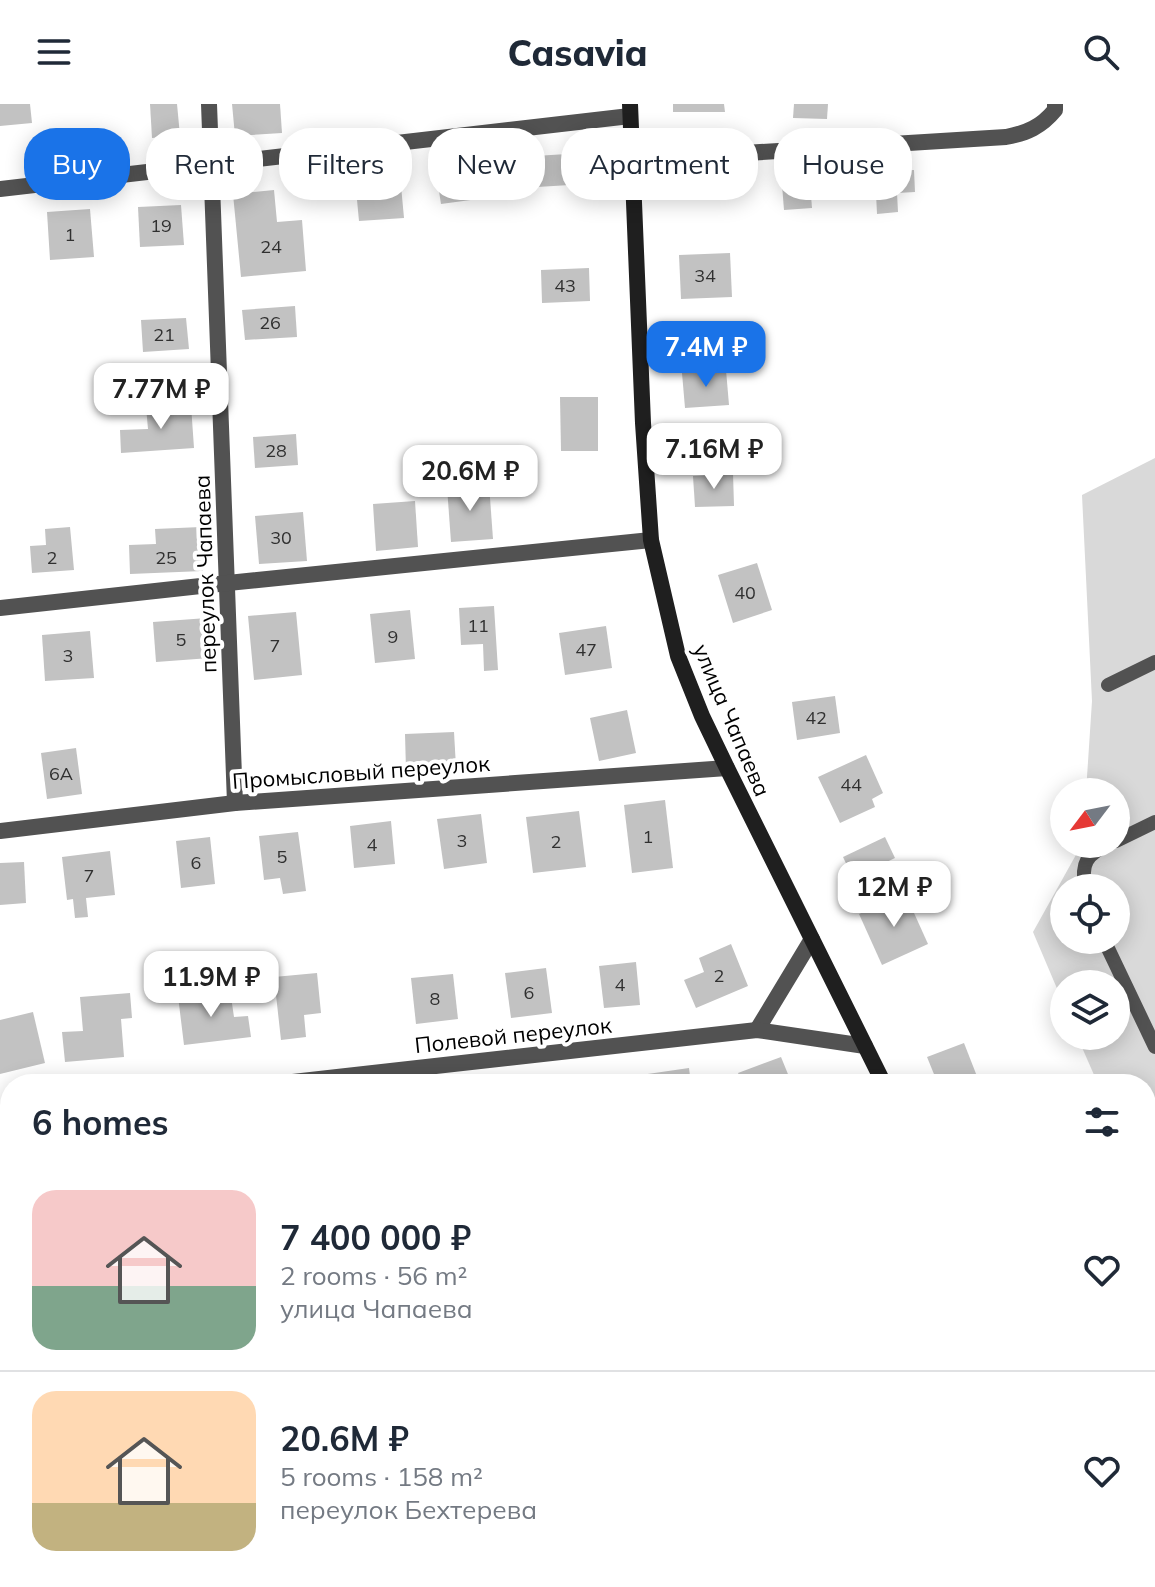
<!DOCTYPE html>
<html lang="en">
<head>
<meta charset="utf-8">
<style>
  body { margin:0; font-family:Mulish,sans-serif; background:#f6f6f7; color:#1f2937; height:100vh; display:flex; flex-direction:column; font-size:30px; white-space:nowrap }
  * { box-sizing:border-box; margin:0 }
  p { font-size:26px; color:#747a83 }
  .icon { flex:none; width:44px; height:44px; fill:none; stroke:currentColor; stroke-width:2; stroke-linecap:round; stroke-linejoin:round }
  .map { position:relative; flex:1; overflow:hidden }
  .drawer { position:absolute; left:0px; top:970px; width:1156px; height:514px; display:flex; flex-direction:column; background:#fff; border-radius:32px 32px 0 0; box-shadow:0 4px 20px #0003 }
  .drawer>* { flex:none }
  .hud { position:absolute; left:24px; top:24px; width:1108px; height:72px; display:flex; gap:16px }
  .needle { width:52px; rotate:238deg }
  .buttons { position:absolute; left:1050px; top:674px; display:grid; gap:16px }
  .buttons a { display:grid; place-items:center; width:80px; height:80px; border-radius:50%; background:#fff; box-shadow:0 4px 20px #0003; font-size:40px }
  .price { position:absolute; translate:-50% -68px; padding:0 18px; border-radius:16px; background:#fff; color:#222; font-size:26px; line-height:52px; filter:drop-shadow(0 2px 4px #0008) }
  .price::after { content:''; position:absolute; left:50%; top:48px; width:24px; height:18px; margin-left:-12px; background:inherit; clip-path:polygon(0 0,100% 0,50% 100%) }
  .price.current { background:#1a73e8; color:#fff }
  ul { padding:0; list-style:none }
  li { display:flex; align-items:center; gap:24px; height:200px; padding:0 32px }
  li+li { border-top:2px solid #e0e1e3 }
  li span { display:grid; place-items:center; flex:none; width:224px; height:160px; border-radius:24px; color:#555 }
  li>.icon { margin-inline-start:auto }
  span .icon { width:96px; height:96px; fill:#fffc; stroke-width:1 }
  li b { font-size:34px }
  h2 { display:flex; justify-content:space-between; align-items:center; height:96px; padding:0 32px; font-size:34px }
  .pill { padding:0 28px; border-radius:32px; background:#fff; box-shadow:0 4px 20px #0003; font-size:28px; line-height:72px }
  .pill.current { background:#1a73e8; color:#fff }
  header { display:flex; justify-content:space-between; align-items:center; height:104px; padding:0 32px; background:#fff; font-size:36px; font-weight:800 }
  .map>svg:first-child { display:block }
</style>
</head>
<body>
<header><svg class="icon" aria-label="menu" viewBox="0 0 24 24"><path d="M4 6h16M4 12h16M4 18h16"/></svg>Casavia<svg class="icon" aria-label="search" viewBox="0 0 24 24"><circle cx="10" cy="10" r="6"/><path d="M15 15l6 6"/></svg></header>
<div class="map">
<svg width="1155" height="1483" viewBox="0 0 1155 1483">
  <rect width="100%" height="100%" fill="#fff"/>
  <g fill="#d9d9d9" fill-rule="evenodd">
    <path d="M 1155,354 L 1155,1113 L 1146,1092 L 1146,980 L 1098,980 L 1077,932 L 1116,932 L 1116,880 L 1064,880 L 1064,901 L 1033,828 L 1082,740 L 1116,740 L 1116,688 L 1086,688 L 1092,597 L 1082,391 ZM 1064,784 L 1116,784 L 1116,836 L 1064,836 Z"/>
    <polygon points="200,1474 1068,1474 1073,1483 205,1483"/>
  </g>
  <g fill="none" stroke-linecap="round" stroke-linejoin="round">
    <g stroke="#a0a0a0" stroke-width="50">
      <polyline points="0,1325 10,1329"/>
      <polyline points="101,1474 104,1483"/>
    </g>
  </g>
  <g fill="#c2c2c2">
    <polygon points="0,0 30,0 32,19 0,22"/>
    <polygon points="150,0 177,0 180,32 152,34"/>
    <polygon points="232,0 280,0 282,29 235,32"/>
    <polygon points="673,0 724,0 725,8 673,8"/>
    <polygon points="794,0 828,0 827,15 793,14"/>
    <polygon points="583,49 586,80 537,83 535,52"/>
    <polygon points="472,56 478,95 441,100 435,62"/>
    <polygon points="809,66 812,104 784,106 781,68"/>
    <polygon points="914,66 915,88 897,89 898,108 877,110 875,68"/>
    <polygon points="400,71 404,114 359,117 355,75"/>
    <polygon points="274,86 277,118 302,116 306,167 241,173 233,90"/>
    <polygon points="181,101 184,141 140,143 138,103"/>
    <polygon points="90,105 94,153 50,156 47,108"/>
    <polygon points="730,149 732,193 681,195 679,151"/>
    <polygon points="589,164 590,197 542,199 541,166"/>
    <polygon points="295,202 297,233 245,236 242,206"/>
    <polygon points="186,214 189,245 143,248 141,216"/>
    <polygon points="726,266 729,301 685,304 682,269"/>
    <polygon points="560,293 598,293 598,347 561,347"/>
    <polygon points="191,301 194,344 121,349 120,326 148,325 146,303"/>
    <polygon points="296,330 298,361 255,364 253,333"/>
    <polygon points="733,370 734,402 695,403 693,372"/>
    <polygon points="489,380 493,435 451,438 447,383"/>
    <polygon points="415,397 418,443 376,447 373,400"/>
    <polygon points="303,408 307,457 259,460 255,412"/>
    <polygon points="70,423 74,466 32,469 30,442 46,441 45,425"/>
    <polygon points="201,423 203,467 130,470 129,441 156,440 155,425"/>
    <polygon points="757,459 772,506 733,519 718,471"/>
    <polygon points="494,502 498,566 484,567 483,540 461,541 459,504"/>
    <polygon points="410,506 415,555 375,559 370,510"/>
    <polygon points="296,508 302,571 254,576 248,512"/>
    <polygon points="207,514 210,554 156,558 153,518"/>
    <polygon points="606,522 612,564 565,571 559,529"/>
    <polygon points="90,527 94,574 45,577 42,531"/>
    <polygon points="835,592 840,629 797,636 792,598"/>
    <polygon points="627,606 636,649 599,657 590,614"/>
    <polygon points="454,628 456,663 406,666 405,630"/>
    <polygon points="76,644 82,690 47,695 41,649"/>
    <polygon points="866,651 883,689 872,695 875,703 840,719 818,673"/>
    <polygon points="665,696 673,764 632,769 624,701"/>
    <polygon points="579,707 586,763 533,769 526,713"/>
    <polygon points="481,710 487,759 444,765 437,715"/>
    <polygon points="391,717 395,760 354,764 350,722"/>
    <polygon points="298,728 306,787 283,790 280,774 264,776 259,732"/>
    <polygon points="210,733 215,780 181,784 176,737"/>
    <polygon points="885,733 895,754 853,774 843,753"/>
    <polygon points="110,747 115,791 86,794 88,813 75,814 73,795 67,796 62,753"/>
    <polygon points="24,758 26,799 0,801 0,759"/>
    <polygon points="905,789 928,840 882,861 859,810"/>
    <polygon points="731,840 748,882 696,904 684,876 704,868 699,854"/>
    <polygon points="636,858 640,901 604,904 599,862"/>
    <polygon points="546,864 552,909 511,914 505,869"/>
    <polygon points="317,869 321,909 304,911 306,933 281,936 274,873"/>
    <polygon points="453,870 458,915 416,920 411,874"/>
    <polygon points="230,886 234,913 248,912 251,933 184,941 178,892"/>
    <polygon points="130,889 132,914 121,915 124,953 65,958 62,928 83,927 80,893"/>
    <polygon points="33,908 45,959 0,970 0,916"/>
    <polygon points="964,939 980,980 938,980 927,953"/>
    <polygon points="781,953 792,980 743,980 738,969"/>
    <polygon points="689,964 691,980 613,980 613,975"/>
    <polygon points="966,1474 1018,1474 995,1483 969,1483"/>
  </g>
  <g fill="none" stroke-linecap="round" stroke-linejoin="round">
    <g stroke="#525252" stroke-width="14">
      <polyline points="1108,581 1155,558"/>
      <polyline points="1116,737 1155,718"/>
      <path d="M 1085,784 C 1081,759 1086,751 1109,740"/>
      <polyline points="1104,836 1155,943"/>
    </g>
    <g stroke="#525252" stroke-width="16">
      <polyline points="209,0 235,699"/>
      <path d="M 632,56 L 1006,33 C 1027,29 1041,23 1055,6 L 1055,0"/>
      <polyline points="0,85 630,12"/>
      <polyline points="0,504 228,479 651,436"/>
      <polyline points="0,727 235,699 727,664"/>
      <polyline points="757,926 812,835"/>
      <polyline points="275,980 757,926 865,942"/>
      <polyline points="0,1011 10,1010"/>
    </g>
    <g stroke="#1f1f1f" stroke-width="16">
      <polyline points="630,0 643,319 651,436 678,552 702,612 727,664 884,980"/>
      <polyline points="1119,1474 1123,1483"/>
    </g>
  </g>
  <g text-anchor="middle" stroke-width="8" stroke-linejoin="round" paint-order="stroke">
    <g font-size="18" fill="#303030">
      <text x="161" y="128">19</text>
      <text x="70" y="137">1</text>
      <text x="271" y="149">24</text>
      <text x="705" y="178">34</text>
      <text x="565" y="188">43</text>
      <text x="270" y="225">26</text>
      <text x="164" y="237">21</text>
      <text x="276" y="353">28</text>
      <text x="281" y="440">30</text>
      <text x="52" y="460">2</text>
      <text x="166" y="460">25</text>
      <text x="745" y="495">40</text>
      <text x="478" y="528">11</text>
      <text x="393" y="539">9</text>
      <text x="181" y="542">5</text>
      <text x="275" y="548">7</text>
      <text x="586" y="552">47</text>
      <text x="68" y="558">3</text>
      <text x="816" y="620">42</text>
      <text x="61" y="676">6А</text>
      <text x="851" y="687">44</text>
      <text x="648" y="739">1</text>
      <text x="462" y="743">3</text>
      <text x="556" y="744">2</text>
      <text x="372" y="747">4</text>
      <text x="282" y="759">5</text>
      <text x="196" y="765">6</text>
      <text x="89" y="778">7</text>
      <text x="719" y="878">2</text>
      <text x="620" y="887">4</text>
      <text x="529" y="895">6</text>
      <text x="435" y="901">8</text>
    </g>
    <g font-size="22" fill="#000" stroke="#fff">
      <text transform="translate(205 470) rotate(-92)" y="8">переулок Чапаева</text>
      <text transform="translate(732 616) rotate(67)" y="8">улица Чапаева</text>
      <text transform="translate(361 668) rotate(-4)" y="8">Промысловый переулок</text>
      <text transform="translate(513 931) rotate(-6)" y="8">Полевой переулок</text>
    </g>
  </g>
</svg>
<div class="buttons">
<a><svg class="needle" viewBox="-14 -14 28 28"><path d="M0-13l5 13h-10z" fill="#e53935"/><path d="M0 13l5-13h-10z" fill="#747a83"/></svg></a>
<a><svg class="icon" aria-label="locate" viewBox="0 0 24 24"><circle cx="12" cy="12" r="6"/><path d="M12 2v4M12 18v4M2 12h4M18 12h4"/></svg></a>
<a><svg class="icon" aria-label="layers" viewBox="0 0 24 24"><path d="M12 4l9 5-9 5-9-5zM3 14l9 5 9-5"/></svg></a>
</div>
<b class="price current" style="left:706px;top:285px">7.4M ₽</b>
<b class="price" style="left:161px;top:327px">7.77M ₽</b>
<b class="price" style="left:714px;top:387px">7.16M ₽</b>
<b class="price" style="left:470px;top:409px">20.6M ₽</b>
<b class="price" style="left:894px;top:825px">12M ₽</b>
<b class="price" style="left:211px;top:915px">11.9M ₽</b>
<div class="hud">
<a class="pill current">Buy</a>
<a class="pill">Rent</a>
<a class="pill">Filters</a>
<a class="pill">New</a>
<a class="pill">Apartment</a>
<a class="pill">House</a>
</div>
<section class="drawer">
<h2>6 homes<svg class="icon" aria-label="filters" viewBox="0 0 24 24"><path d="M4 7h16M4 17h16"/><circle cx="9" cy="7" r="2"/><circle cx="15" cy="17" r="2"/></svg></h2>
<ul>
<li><span style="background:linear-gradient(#f6c9c9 60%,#7fa58c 0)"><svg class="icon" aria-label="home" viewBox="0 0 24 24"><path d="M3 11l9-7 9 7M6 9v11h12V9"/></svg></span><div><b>7 400 000 ₽</b><p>2 rooms · 56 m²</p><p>улица Чапаева</p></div><svg class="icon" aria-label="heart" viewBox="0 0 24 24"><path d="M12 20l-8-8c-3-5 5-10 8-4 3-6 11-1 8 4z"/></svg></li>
<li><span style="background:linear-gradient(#ffd9b3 70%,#c2b280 0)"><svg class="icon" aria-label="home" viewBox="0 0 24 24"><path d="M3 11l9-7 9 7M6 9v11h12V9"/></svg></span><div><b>20.6M ₽</b><p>5 rooms · 158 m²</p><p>переулок Бехтерева</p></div><svg class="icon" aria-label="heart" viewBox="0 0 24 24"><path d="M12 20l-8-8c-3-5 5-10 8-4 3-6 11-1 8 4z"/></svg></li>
</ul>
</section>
</div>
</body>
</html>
